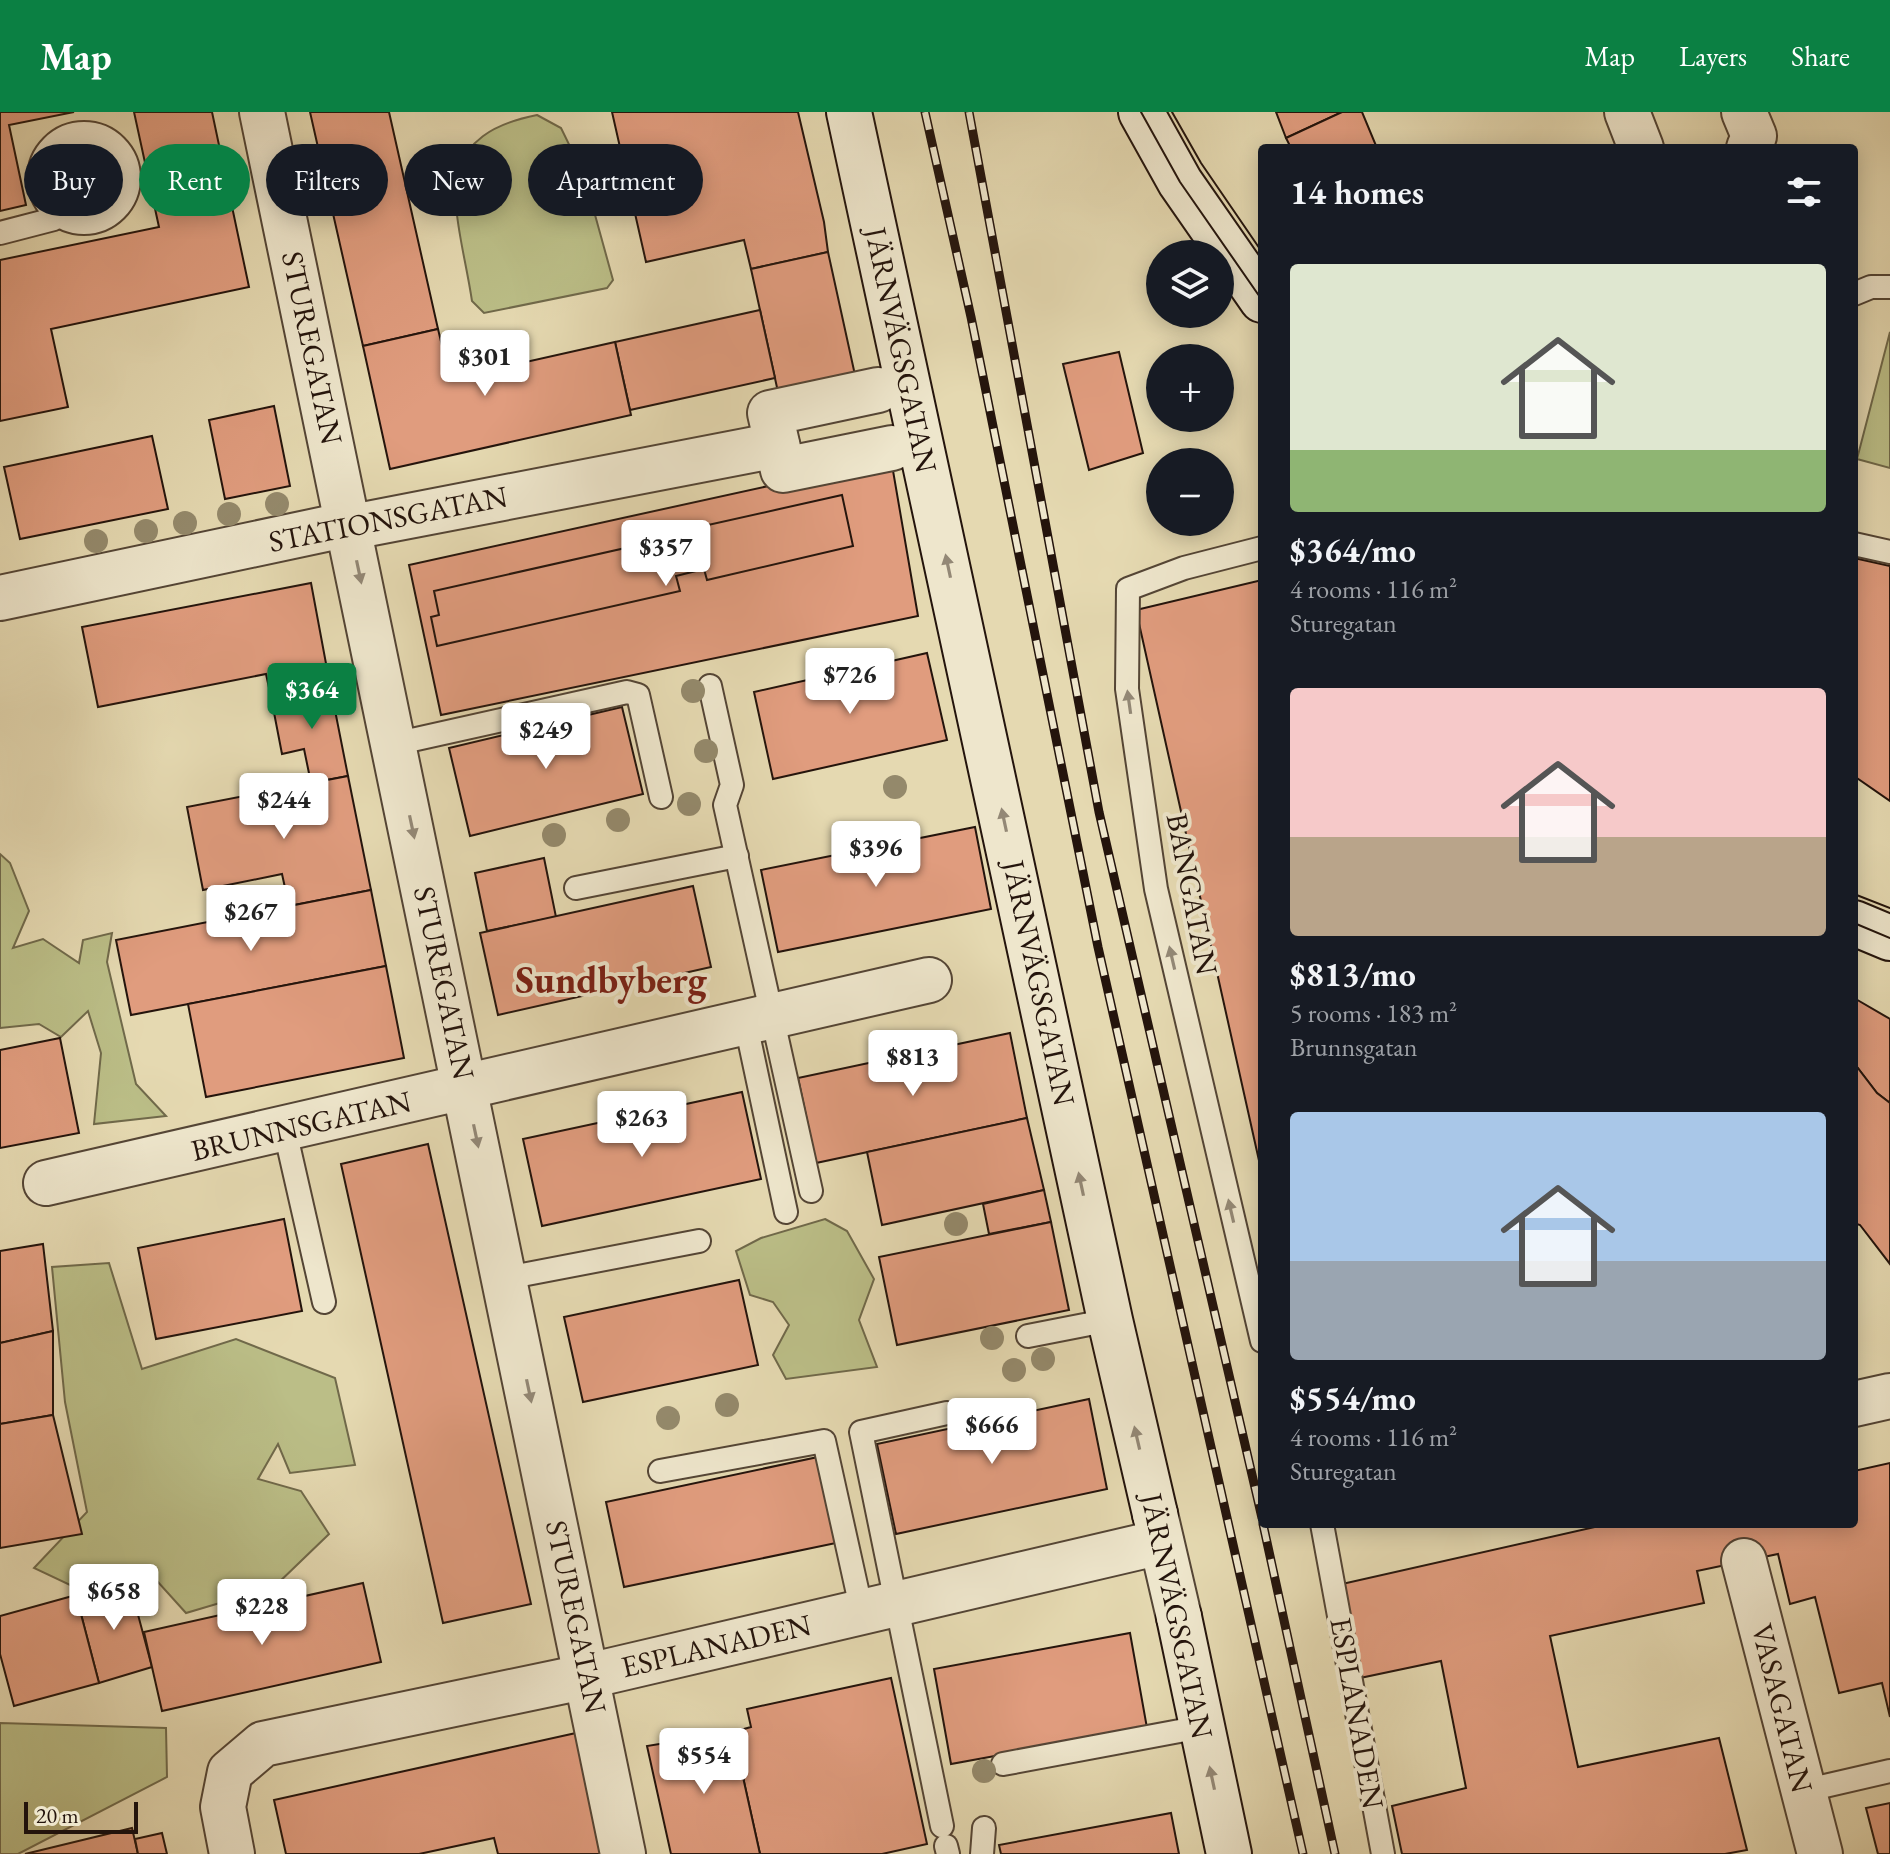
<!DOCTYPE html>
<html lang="en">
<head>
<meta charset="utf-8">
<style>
  body { margin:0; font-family:"EB Garamond",serif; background:#242831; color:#f1f3f6; height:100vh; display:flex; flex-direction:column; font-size:30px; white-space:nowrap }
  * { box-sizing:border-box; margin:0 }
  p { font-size:26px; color:#9ea1a6 }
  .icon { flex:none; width:44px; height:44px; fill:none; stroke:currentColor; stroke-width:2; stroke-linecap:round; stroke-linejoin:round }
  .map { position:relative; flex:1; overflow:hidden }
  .panel { position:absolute; left:1258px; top:32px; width:600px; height:1384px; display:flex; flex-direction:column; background:#171b24; border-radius:8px; box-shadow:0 4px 20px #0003 }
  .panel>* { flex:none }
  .banner { position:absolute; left:24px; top:32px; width:760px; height:72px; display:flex; gap:16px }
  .fabs { position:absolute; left:1146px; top:128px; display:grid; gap:16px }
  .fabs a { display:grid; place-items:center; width:88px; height:88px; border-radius:50%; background:#171b24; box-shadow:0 4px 20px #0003; font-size:40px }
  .scale { position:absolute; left:24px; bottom:20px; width:114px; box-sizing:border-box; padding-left:8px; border:4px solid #24140c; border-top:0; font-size:22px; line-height:28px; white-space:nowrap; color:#24140c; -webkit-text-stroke:6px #eee6cc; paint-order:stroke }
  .price { position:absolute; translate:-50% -68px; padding:0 18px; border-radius:8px; background:#fff; color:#222; font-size:26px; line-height:52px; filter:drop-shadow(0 2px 4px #0008) }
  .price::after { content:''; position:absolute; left:50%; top:48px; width:24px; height:18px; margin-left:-12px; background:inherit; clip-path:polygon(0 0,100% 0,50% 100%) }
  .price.current { background:#0b8043; color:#fff }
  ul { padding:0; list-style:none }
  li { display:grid; align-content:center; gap:16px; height:424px; padding:0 32px }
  li span { display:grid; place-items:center; height:248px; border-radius:8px; color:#555 }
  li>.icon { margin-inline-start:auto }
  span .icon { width:144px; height:144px; fill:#fffc; stroke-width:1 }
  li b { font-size:34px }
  h2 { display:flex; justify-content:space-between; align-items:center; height:96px; padding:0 32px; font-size:34px }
  .chip { padding:0 28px; border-radius:36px; background:#171b24; box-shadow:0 4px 20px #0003; font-size:28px; line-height:72px }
  .chip.current { background:#0b8043; color:#fff }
  header { display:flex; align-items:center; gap:48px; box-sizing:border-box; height:112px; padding:0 40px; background:#0b8043; color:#fff }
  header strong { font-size:38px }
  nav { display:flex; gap:44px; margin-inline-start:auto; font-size:28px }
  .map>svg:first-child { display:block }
</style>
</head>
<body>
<header>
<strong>Map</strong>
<nav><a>Map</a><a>Layers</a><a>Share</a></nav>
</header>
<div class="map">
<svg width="1890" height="1742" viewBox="0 0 1890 1742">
  <rect width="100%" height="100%" fill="#e5d9b1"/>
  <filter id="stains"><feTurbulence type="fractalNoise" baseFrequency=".0025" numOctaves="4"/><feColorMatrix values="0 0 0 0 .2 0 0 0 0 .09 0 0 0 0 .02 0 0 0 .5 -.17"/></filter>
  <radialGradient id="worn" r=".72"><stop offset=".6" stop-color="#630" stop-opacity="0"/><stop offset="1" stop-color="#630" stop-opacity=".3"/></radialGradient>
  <g fill="#bbbe87" stroke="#70694a" stroke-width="2">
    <path d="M 537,3 L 561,16 L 584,63 L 613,168 L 607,176 L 484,201 L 472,189 C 459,102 422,26 537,3 Z"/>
    <polygon points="1890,220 1890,356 1857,347"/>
    <polygon points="0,742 10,751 29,799 13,836 43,827 79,851 83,828 112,821 107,850 136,972 166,1004 94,1012 101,941 88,899 61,925 39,912 0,916"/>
    <polygon points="825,1107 847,1119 874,1167 859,1208 877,1255 786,1267 773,1243 789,1213 773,1190 750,1183 736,1139 761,1126"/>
    <polygon points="109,1151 142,1257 236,1227 335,1266 355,1353 290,1361 278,1332 258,1367 301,1379 329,1422 274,1475 186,1501 149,1460 70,1473 34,1456 87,1400 65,1290 52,1155"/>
    <polygon points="0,1611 166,1616 167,1665 18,1742 0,1742"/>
  </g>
  <g fill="#e09c7e" stroke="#24140c" stroke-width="2">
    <polygon points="0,0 74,0 9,13 26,93 0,99"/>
    <polygon points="134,0 212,0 249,175 51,217 68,295 0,309 0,148 159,115"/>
    <polygon points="310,0 389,0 438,217 363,234"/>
    <polygon points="612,0 798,0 824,110 828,140 751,157 744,128 646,150"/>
    <polygon points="1276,0 1342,0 1286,26"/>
    <polygon points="1342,0 1362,0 1377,36 1291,36 1286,26"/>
    <polygon points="828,140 855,263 778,280 751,157"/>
    <polygon points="760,198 775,266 630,298 615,230"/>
    <polygon points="438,217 450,267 615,230 631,303 390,357 363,234"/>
    <polygon points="1119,240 1143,341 1089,358 1063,252"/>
    <polygon points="274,294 290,374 225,387 209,308"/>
    <polygon points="152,324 168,397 20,427 4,355"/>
    <polygon points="891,347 918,504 441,603 409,453"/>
    <polygon points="842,383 853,434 707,468 704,457 676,464 680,479 437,534 431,505 439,503 434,479 661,428 665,448 704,439 699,415"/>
    <polygon points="1854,446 1890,454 1890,689 1854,664"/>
    <polygon points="1262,468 1262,1062 1136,498"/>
    <polygon points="311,471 330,573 271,585 266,562 98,595 82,515"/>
    <polygon points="927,541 947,628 773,667 754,580"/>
    <polygon points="330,573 348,664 311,671 304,637 282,642 271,585"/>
    <polygon points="622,595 643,682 470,724 449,636"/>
    <polygon points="348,664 371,778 289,794 282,762 203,778 187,695"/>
    <polygon points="975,715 991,797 778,840 761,758"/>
    <polygon points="544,746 556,805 487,819 475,761"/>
    <polygon points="693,774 711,855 498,903 480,821"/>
    <polygon points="371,778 386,854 131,903 116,828"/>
    <polygon points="386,854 404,946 206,985 188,892"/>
    <polygon points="1854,886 1890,907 1890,991 1877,981 1854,951"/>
    <polygon points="1010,921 1027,1006 816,1051 798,966"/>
    <polygon points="60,926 79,1021 0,1036 0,938"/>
    <polygon points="1854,951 1877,981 1890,991 1890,1152 1860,1113 1854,1111"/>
    <polygon points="742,980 761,1067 542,1114 523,1027"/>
    <polygon points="1027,1006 1044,1078 882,1113 867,1040"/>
    <polygon points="428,1032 531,1492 443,1511 341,1052"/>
    <polygon points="1044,1078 1051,1110 989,1122 983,1092"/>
    <polygon points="284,1107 302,1199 156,1227 138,1136"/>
    <polygon points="1051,1110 1069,1198 897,1233 879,1145"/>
    <polygon points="43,1132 53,1219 0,1231 0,1139"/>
    <polygon points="739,1168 758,1253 583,1290 564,1205"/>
    <polygon points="53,1219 53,1303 0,1312 0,1231"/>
    <polygon points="1089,1287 1107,1377 896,1422 877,1332"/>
    <polygon points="53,1303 82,1422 0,1436 0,1312"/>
    <polygon points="818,1345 836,1431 624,1475 606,1390"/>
    <polygon points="1890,1351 1890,1605 1882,1571 1839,1581 1815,1485 1790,1492 1778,1442 1697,1459 1704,1491 1550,1524 1578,1655 1719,1626 1747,1738 1725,1742 1402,1742 1392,1694 1466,1676 1441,1549 1360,1566 1342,1472 1608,1412 1854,1412 1854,1359"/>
    <polygon points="129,1469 152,1555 99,1571 76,1483"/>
    <polygon points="363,1471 381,1550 162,1599 144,1520"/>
    <polygon points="76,1483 99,1571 14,1594 0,1542 0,1504"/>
    <polygon points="1130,1521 1147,1616 951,1652 934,1557"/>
    <polygon points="891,1566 927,1732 882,1742 760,1742 733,1620 751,1615 747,1597"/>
    <polygon points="733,1620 760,1742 671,1742 647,1634"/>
    <polygon points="576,1621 603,1742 498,1742 494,1726 419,1742 286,1742 274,1688"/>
    <polygon points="1890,1691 1890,1742 1878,1742 1866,1696"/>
    <polygon points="1171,1701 1179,1742 1001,1742 999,1733"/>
    <polygon points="132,1716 138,1742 25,1742"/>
    <polygon points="162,1721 167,1742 138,1742 135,1727"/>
  </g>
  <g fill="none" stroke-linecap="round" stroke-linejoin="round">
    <g stroke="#544535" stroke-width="26">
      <g id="lane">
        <circle cx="84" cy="66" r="45"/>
        <polyline points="0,121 54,107 57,103"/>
        <polyline points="1854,182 1871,175 1890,175"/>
        <polyline points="1854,432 1890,440"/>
        <polyline points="1262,436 1184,456 1128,477 1127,577 1156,777 1262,1229"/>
        <polyline points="710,574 732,673 725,693 811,1079"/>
        <polyline points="394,632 627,580 638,583 661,685"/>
        <polyline points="576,776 737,744"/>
        <polyline points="745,908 786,1100"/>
        <polyline points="285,1019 324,1190"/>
        <polyline points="506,1166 699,1129"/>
        <polyline points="1028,1224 1110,1208"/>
        <polyline points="660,1359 824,1329 862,1500"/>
        <polyline points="1322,1412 1383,1742"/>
        <polyline points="1003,1652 1201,1615"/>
        <polyline points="1803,1679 1890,1659"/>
        <polyline points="942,1714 861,1320 947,1301"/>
        <polyline points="946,1734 948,1742"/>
        <polyline points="982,1742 984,1716"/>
      </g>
    </g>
    <g stroke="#544535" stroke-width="48">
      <g id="street">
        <polyline points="262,0 623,1742"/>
        <polyline points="1627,0 1641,36"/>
        <polyline points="1744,0 1754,24 1749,36"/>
        <polyline points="878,278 770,301 783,358 892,336"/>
        <polyline points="0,486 349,412 357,414 777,333"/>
        <polyline points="46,1071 929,868"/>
        <polyline points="1854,1292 1890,1284"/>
        <polyline points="1155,1402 1179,1505"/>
        <polyline points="1744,1449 1820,1742"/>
        <polyline points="232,1742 223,1695 230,1660 263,1632 588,1564 1161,1430"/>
      </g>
    </g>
    <g stroke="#24140c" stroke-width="48">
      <g id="secondary">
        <polyline points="849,0 1110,1208 1155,1402"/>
        <polyline points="1141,0 1180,70 1262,188"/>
        <polyline points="1854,811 1890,826"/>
        <polyline points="1179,1505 1229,1742"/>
      </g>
    </g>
    <use href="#lane" stroke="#eee6cc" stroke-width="22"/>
    <use href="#street" stroke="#eee6cc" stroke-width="44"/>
    <use href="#secondary" stroke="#eee6cc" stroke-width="44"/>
    <g stroke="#24140c" stroke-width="2">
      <polyline points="1141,0 1180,70 1262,188"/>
      <polyline points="1172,0 1201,51 1262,140"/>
      <polyline points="1854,782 1890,796"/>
      <polyline points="1854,811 1890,826"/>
    </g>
    <g stroke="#24140c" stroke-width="9">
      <g id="rail">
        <polyline points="925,0 971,205 1098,835 1303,1742"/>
        <polyline points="969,0 1099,700 1262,1406"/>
        <polyline points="1263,1412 1335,1742"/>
      </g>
    </g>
    <use href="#rail" stroke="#eee6cc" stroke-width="6" stroke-dasharray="18" stroke-linecap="butt"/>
  </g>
  <g fill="#94896b">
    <circle cx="277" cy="392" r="12"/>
    <circle cx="229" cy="402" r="12"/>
    <circle cx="185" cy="411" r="12"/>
    <circle cx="146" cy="419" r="12"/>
    <circle cx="96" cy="429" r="12"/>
    <circle cx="693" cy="579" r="12"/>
    <circle cx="706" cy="639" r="12"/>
    <circle cx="895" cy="675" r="12"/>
    <circle cx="689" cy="692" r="12"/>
    <circle cx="618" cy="708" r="12"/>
    <circle cx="554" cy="723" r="12"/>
    <circle cx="956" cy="1112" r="12"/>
    <circle cx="992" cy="1226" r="12"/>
    <circle cx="1043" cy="1247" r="12"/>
    <circle cx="1014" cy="1258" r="12"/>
    <circle cx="727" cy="1293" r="12"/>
    <circle cx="668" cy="1306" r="12"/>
    <circle cx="984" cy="1659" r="12"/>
  </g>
  <defs><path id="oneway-solid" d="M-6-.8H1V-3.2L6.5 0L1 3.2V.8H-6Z" transform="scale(2)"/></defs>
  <g fill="#938876">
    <use href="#oneway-solid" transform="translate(948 454) rotate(-102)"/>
    <use href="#oneway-solid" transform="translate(359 460) rotate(78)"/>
    <use href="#oneway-solid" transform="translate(1129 590) rotate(-98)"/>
    <use href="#oneway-solid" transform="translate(1004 708) rotate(-102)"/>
    <use href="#oneway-solid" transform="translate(412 715) rotate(78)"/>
    <use href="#oneway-solid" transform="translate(1172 846) rotate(-103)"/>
    <use href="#oneway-solid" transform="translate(476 1024) rotate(78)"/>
    <use href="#oneway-solid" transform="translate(1081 1072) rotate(-102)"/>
    <use href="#oneway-solid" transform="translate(1231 1099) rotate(-103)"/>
    <use href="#oneway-solid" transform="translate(529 1279) rotate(78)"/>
    <use href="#oneway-solid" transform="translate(1137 1326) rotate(-103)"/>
    <use href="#oneway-solid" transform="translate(1212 1666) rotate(-102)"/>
  </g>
  <g text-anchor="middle" stroke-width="8" stroke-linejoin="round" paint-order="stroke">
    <g font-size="30" fill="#24140c" stroke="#eee6cc">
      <text transform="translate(312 236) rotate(78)" y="10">STUREGATAN</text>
      <text transform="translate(901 238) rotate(78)" y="10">JÄRNVÄGSGATAN</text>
      <text transform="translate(388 407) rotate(-11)" y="10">STATIONSGATAN</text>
      <text transform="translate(1192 782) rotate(79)" y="10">BANGATAN</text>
      <text transform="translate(444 871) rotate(78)" y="10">STUREGATAN</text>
      <text transform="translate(1039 871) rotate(78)" y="10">JÄRNVÄGSGATAN</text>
      <text transform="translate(301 1014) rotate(-13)" y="10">BRUNNSGATAN</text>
      <text transform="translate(1177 1504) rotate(78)" y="10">JÄRNVÄGSGATAN</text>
      <text transform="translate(576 1505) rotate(78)" y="10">STUREGATAN</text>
      <text transform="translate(716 1534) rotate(-13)" y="10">ESPLANADEN</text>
      <text transform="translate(1782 1596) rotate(76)" y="10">VASAGATAN</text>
      <text transform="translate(1357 1601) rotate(80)" y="10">ESPLANADEN</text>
    </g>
    <g font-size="38" font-weight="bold" fill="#7a1f14" stroke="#eee6cc">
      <text x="611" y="881">Sundbyberg</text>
    </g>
  </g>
  <rect width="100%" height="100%" filter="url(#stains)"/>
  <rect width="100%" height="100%" fill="url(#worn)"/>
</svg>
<div class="fabs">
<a><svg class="icon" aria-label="layers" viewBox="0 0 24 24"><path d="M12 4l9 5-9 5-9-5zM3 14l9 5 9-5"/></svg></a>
<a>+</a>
<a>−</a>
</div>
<div class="scale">20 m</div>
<b class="price" style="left:485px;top:286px">$301</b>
<b class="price" style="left:666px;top:476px">$357</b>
<b class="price" style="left:850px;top:604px">$726</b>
<b class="price current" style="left:312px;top:619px">$364</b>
<b class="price" style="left:546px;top:659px">$249</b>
<b class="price" style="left:284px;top:729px">$244</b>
<b class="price" style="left:876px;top:777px">$396</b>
<b class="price" style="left:251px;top:841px">$267</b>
<b class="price" style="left:913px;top:986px">$813</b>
<b class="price" style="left:642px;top:1047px">$263</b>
<b class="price" style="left:992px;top:1354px">$666</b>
<b class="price" style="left:114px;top:1520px">$658</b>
<b class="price" style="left:262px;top:1535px">$228</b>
<b class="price" style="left:704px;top:1684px">$554</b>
<div class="banner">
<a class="chip">Buy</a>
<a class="chip current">Rent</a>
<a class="chip">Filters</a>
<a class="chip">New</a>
<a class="chip">Apartment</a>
</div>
<section class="panel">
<h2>14 homes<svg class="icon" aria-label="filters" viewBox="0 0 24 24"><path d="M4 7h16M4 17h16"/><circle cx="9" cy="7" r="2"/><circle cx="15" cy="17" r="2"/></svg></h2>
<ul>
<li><span style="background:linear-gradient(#dfe7d0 75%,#8fb573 0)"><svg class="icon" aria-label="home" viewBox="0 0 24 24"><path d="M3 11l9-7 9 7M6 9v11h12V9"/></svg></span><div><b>$364/mo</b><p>4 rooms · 116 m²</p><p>Sturegatan</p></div></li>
<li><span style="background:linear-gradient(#f6c9c9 60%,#b9a48a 0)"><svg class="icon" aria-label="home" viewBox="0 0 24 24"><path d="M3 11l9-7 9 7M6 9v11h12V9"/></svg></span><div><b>$813/mo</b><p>5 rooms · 183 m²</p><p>Brunnsgatan</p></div></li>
<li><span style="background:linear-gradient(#a9c7e8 60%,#9aa5b1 0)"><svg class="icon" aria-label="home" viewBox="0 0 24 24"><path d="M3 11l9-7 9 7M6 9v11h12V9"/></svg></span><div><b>$554/mo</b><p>4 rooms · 116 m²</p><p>Sturegatan</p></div></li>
</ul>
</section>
</div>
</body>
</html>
